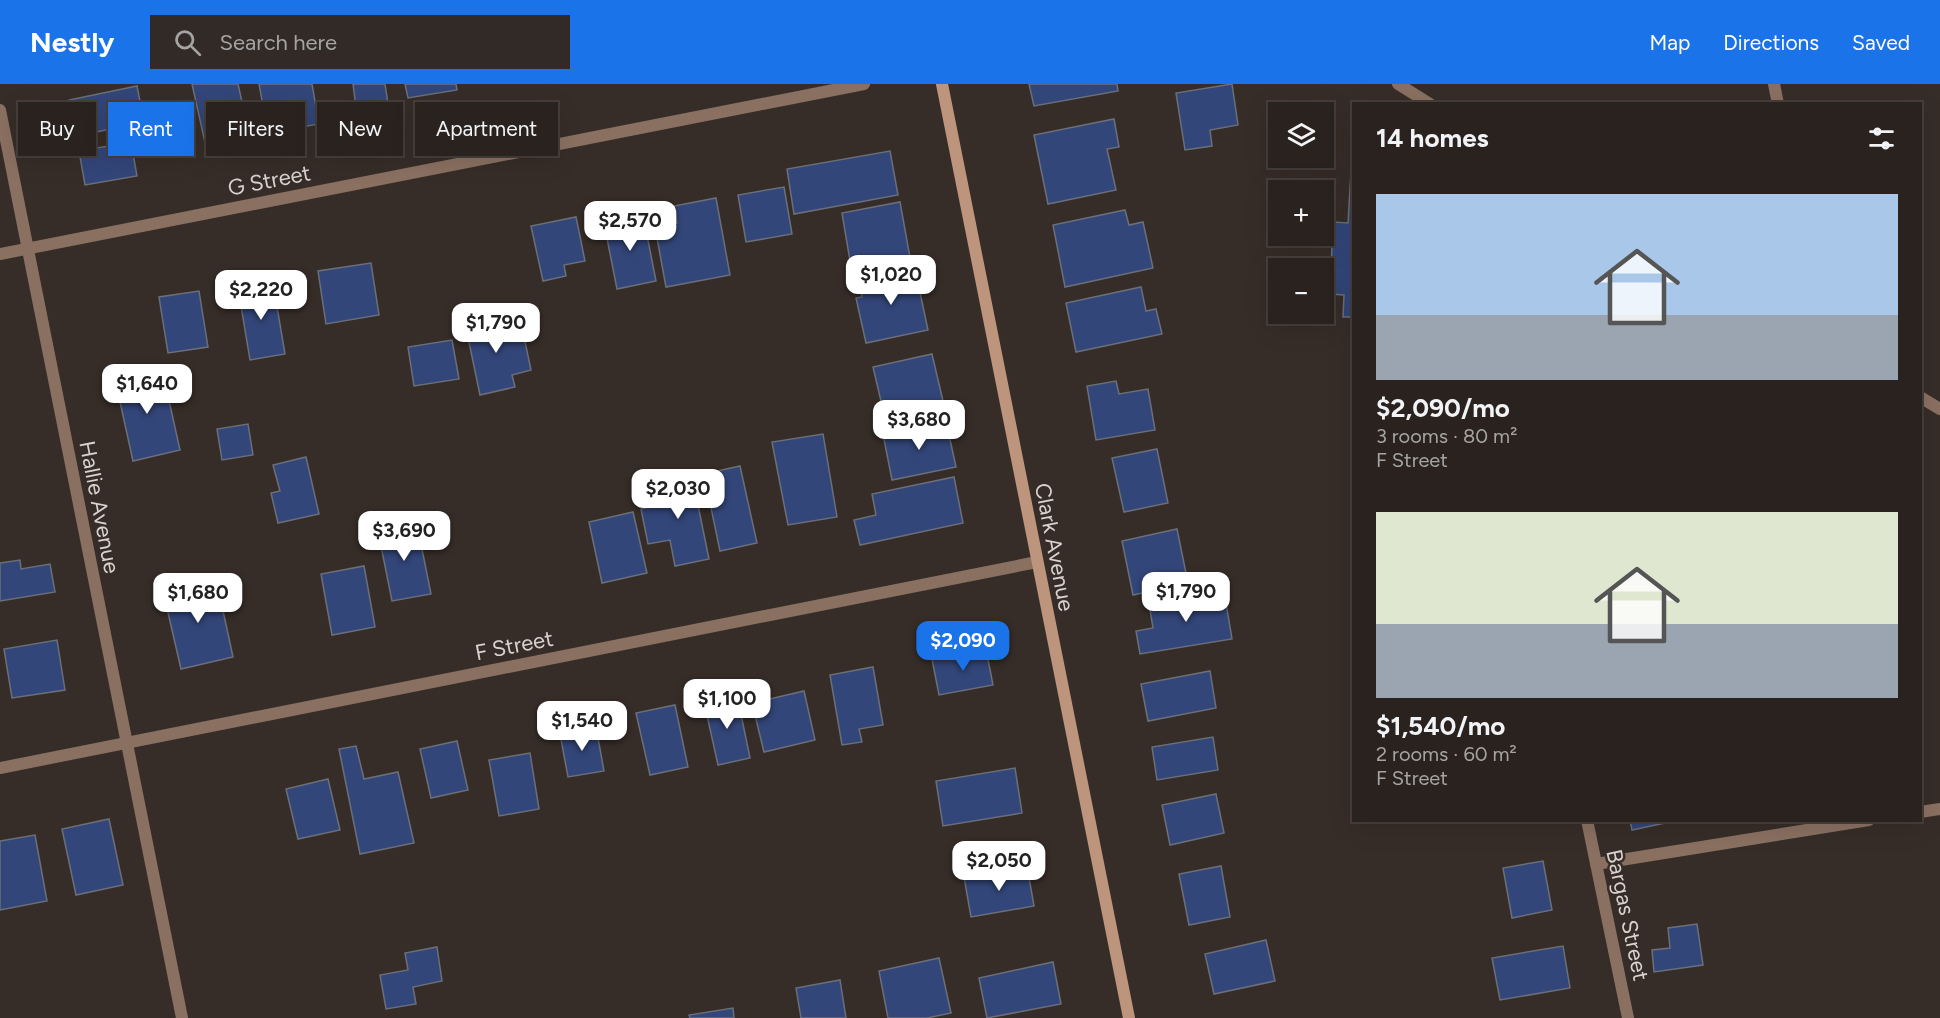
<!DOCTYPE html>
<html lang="en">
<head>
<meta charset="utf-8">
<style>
  body { margin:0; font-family:Figtree,sans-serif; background:#312a27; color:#f1f3f6; height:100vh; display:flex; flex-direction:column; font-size:22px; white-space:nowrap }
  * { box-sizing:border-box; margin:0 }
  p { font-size:20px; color:#a5a4a4 }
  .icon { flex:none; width:33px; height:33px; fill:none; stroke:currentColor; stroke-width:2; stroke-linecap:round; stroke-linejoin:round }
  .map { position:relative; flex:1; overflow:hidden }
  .details { position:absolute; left:1352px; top:18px; width:570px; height:720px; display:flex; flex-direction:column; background:#29221e; border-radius:0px; box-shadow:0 6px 24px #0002,0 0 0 2px #453f3c }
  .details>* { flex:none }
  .hud { position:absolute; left:18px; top:18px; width:570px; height:54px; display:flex; gap:12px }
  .buttons { position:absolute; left:1268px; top:18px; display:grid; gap:12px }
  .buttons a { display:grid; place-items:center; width:66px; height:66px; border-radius:0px; background:#29221e; box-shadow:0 6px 24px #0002,0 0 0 2px #453f3c; font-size:30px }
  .price { position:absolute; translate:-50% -51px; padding:0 14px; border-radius:12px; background:#fff; color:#222; font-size:20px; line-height:39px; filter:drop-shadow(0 2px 3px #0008) }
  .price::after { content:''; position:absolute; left:50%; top:36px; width:18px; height:14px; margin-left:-9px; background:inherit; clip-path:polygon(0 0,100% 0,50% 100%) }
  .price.on { background:#1a73e8; color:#fff }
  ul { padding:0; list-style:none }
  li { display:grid; align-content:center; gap:12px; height:318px; padding:0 24px }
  li span { display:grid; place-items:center; height:186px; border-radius:0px; color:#555 }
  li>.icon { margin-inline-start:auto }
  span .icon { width:108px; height:108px; fill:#fffc; stroke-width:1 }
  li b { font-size:26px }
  h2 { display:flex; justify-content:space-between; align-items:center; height:72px; padding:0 24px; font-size:26px }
  .tag { padding:0 21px; border-radius:0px; background:#29221e; box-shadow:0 6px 24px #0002,0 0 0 2px #453f3c; font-size:21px; line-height:54px }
  .tag.on { background:#1a73e8; color:#fff }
  header { display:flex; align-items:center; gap:36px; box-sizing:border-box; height:84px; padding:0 30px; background:#1a73e8; color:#fff }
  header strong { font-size:28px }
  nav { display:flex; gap:33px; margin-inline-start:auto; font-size:21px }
  .search { width:420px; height:54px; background:#312a27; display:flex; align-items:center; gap:15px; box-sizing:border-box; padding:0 21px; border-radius:0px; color:#a5a4a4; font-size:22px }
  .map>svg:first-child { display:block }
</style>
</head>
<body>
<header>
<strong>Nestly</strong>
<div class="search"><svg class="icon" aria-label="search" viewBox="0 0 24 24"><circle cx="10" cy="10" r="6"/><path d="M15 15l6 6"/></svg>Search here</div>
<nav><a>Map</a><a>Directions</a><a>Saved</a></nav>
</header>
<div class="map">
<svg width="1940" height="934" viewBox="0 0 1940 934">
  <rect width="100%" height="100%" fill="#372d28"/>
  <g fill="#334679" stroke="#6b6f79" stroke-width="1.5">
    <polygon points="192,0 238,0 250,54 206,63"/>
    <polygon points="259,0 312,0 319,40 268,49"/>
    <polygon points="353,0 385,0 389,26 357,31"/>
    <polygon points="405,0 456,0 457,6 408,14"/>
    <polygon points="1029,0 1117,0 1118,7 1034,22"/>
    <polygon points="1232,0 1238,41 1210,46 1212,62 1185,66 1176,9"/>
    <polygon points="137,2 144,38 77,52 69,16"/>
    <polygon points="1114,35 1119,63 1107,65 1116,106 1048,120 1034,51"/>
    <polygon points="131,58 137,92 85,101 79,67"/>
    <polygon points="890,67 898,111 794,130 787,85"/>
    <polygon points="1352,71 1353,71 1353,233 1343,233 1344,211 1330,210 1333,138 1348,139"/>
    <polygon points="784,103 792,150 746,158 738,111"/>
    <polygon points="716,114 730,191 666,203 655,143 677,139 674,122"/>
    <polygon points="900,118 911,179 852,189 842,129"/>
    <polygon points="1125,126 1129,141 1143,138 1153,184 1065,203 1053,141"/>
    <polygon points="643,131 656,197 617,205 604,139"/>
    <polygon points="576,133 585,177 564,181 566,192 543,197 531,142"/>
    <polygon points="371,179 379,231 326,240 318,187"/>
    <polygon points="915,185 928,246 866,259 856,214 862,213 859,197"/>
    <polygon points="273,199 285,270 250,276 238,204"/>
    <polygon points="1141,203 1146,227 1156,225 1162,250 1076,268 1066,219"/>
    <polygon points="199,207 208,263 168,269 159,213"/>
    <polygon points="501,231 505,252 523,248 531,286 512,291 515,303 480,311 465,239"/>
    <polygon points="452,256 459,295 414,302 408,263"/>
    <polygon points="932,270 943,317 884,330 873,283"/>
    <polygon points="162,285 180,366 133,377 115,295"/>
    <polygon points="1116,297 1119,310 1148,305 1155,346 1096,356 1087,302"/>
    <polygon points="946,337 956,383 892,396 883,350"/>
    <polygon points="248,340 253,371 222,376 217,345"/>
    <polygon points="823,350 837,433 788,441 772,358"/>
    <polygon points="1157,365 1168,419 1124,428 1112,374"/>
    <polygon points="306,373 319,430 278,439 271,409 280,407 273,381"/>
    <polygon points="740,382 757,459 720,467 704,390"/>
    <polygon points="691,387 709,475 675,482 670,456 648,460 641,425 664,421 658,393"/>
    <polygon points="954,393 963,439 860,461 854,436 876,431 872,410"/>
    <polygon points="633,428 647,489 602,499 589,438"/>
    <polygon points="417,440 431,510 392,517 378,447"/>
    <polygon points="1177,445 1188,499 1133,511 1122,457"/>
    <polygon points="20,476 21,485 50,480 55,508 0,517 0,479"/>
    <polygon points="364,482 375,543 332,551 321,490"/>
    <polygon points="216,494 233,573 181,585 163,507"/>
    <polygon points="1224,507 1232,555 1140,570 1136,547 1153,544 1149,520"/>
    <polygon points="57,556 65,606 12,614 4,565"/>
    <polygon points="986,565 993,601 939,611 932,575"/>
    <polygon points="873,583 883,641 859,645 862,658 842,661 830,591"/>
    <polygon points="1210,587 1216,624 1148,637 1141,600"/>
    <polygon points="804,607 815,656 764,668 752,619"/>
    <polygon points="737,611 750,674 718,681 704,618"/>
    <polygon points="675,621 688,683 650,691 636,629"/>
    <polygon points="596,643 604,687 568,693 560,650"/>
    <polygon points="1213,653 1218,686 1157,696 1152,663"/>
    <polygon points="457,657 468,706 431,714 420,665"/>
    <polygon points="356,662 364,695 398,688 414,759 360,770 339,665"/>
    <polygon points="530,669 539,725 499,732 489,676"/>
    <polygon points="1015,684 1022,729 943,742 936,697"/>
    <polygon points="328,695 340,746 298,755 286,705"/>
    <polygon points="1216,710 1224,749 1170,761 1162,721"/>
    <polygon points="109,735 123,801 76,811 62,745"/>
    <polygon points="1630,736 1679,736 1632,746"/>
    <polygon points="35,751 47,817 0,826 0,757"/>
    <polygon points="1543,777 1552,826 1512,834 1503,784"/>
    <polygon points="1027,782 1034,822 971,833 964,793"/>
    <polygon points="1221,782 1230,833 1189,841 1179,790"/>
    <polygon points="1697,840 1703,881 1654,888 1652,866 1670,864 1668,844"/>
    <polygon points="1266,856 1275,897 1214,910 1205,870"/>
    <polygon points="1563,862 1570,904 1500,916 1492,874"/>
    <polygon points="437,863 442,897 413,903 416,920 386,925 380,891 408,886 405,869"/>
    <polygon points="939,874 951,929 927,934 888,934 879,887"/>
    <polygon points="1053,878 1061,920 987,934 979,894"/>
    <polygon points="840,896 846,934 801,934 796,904"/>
    <polygon points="733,924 734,934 690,934 689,931"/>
  </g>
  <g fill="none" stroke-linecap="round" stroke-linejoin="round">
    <g stroke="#8a7061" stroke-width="12">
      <polyline points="1398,0 1430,20"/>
      <polyline points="1774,0 1778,20"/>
      <polyline points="0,26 182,934"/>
      <polyline points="0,170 864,0"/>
      <polyline points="1920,313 1940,325"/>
      <polyline points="0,684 1037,478"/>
      <polyline points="1920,728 1940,725"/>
      <polyline points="1587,736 1628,934"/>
      <polyline points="1596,780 1869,736"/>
    </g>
    <polyline stroke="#bd947c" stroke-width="12" points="942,0 1129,934"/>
  </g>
  <g text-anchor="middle" stroke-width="5" stroke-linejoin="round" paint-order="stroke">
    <g font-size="22" fill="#d9d2cf" stroke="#372d28">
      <text transform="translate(269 96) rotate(-11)" y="8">G Street</text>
      <text transform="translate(100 423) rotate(79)" y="8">Hallie Avenue</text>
      <text transform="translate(1055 463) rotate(79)" y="8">Clark Avenue</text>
      <text transform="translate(514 561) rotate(-11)" y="8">F Street</text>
      <text transform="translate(1628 831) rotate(78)" y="8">Bargas Street</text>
    </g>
  </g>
</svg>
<div class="buttons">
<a><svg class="icon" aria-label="layers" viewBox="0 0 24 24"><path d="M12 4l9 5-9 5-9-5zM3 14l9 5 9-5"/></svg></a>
<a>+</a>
<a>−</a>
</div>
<b class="price" style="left:630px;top:168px">$2,570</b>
<b class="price" style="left:891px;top:222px">$1,020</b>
<b class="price" style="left:261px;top:237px">$2,220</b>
<b class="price" style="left:496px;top:270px">$1,790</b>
<b class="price" style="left:147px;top:331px">$1,640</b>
<b class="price" style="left:919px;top:367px">$3,680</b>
<b class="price" style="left:678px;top:436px">$2,030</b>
<b class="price" style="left:404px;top:478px">$3,690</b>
<b class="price" style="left:1186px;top:539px">$1,790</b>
<b class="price" style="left:198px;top:540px">$1,680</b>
<b class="price on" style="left:963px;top:588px">$2,090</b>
<b class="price" style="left:727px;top:646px">$1,100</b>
<b class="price" style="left:582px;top:668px">$1,540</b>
<b class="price" style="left:999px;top:808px">$2,050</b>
<div class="hud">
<a class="tag">Buy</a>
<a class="tag on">Rent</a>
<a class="tag">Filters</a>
<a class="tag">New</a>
<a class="tag">Apartment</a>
</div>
<section class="details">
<h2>14 homes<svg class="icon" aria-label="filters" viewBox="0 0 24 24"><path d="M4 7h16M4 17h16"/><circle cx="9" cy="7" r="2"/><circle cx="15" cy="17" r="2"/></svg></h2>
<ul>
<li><span style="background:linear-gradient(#a9c7e8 65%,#9aa5b1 0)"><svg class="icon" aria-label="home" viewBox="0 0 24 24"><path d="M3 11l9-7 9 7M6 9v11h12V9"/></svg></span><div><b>$2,090/mo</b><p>3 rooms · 80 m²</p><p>F Street</p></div></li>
<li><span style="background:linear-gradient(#dfe7d0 60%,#9aa5b1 0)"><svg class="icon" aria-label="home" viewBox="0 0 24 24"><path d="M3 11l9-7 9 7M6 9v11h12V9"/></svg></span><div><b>$1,540/mo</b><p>2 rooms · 60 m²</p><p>F Street</p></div></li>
</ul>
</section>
</div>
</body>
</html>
